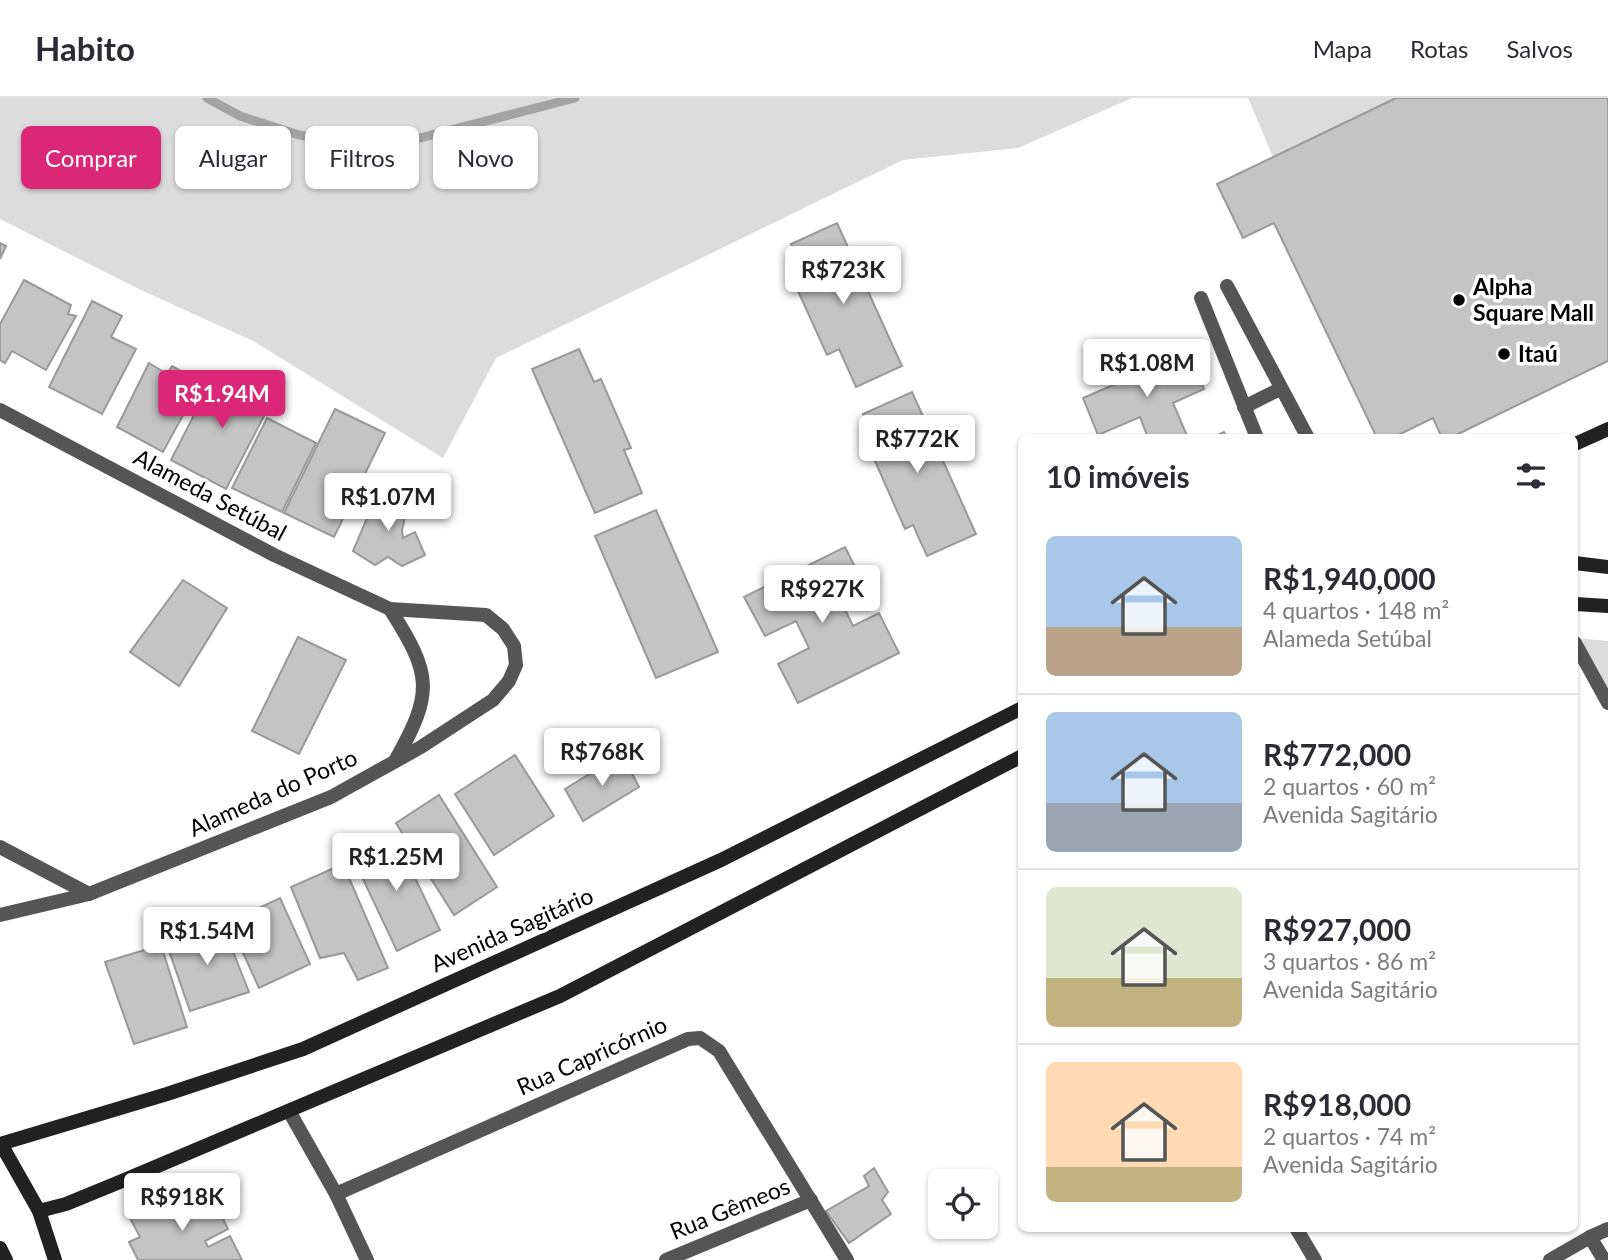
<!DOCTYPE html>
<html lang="pt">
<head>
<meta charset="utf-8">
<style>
  body { margin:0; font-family:Lato,sans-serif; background:#f2f2f3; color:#2b2b33; height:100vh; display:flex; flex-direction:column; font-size:26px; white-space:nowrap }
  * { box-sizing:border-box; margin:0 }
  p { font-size:23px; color:#7c7c81 }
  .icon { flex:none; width:38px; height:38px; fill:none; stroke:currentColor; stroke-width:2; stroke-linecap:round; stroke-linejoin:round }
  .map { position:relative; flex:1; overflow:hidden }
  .details { position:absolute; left:1018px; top:336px; width:560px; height:798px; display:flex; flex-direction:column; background:#fff; border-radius:10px; box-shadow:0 2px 5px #0004 }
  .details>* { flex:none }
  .guide { position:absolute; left:21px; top:28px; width:665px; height:63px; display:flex; gap:14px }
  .tools { position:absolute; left:928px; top:1071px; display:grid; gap:14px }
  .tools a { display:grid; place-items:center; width:70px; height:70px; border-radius:10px; background:#fff; box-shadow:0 2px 5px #0004; font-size:35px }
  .price { position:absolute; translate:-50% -60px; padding:0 16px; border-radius:7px; background:#fff; color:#222; font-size:23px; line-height:46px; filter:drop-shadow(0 2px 4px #0008) }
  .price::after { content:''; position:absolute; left:50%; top:42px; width:21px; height:16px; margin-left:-10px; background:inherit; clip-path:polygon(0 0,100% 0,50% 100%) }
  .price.active { background:#db2777; color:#fff }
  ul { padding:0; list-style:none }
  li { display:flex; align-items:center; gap:21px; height:175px; padding:0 28px }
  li+li { border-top:2px solid #e1e1e2 }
  li span { display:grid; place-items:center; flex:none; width:196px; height:140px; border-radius:10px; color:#555 }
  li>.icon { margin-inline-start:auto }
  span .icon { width:84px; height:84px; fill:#fffc; stroke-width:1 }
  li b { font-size:30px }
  h2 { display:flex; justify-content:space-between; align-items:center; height:84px; padding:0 28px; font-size:30px }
  .pill { padding:0 24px; border-radius:10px; background:#fff; box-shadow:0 2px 5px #0004; font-size:24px; line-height:63px }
  .pill.active { background:#db2777; color:#fff }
  header { display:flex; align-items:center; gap:42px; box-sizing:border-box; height:98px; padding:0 35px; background:#fff; border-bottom:2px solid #e1e1e2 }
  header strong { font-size:33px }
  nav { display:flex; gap:38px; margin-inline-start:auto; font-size:24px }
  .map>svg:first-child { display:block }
</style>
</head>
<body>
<header>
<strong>Habito</strong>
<nav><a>Mapa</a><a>Rotas</a><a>Salvos</a></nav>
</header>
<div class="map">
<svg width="1608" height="1162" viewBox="0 0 1608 1162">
  <rect width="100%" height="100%" fill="#fff"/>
  <g fill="#dcdcdc">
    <polygon points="0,0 1132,0 1018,50 903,62 496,260 443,360 253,243 139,191 0,121"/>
    <polygon points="1248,0 1396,0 1273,59"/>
    <polygon points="1575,540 1608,543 1608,605"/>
  </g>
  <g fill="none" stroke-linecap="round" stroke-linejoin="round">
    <polyline stroke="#a3a3a3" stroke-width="9" points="207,0 240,18 299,37 381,50 575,0"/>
  </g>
  <g fill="#c4c4c4" stroke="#999" stroke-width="2">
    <polygon points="1396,0 1608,0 1608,263 1450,340 1442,340 1433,320 1392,340 1377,340 1274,125 1243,140 1217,86"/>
    <polygon points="837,125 902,268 856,289 839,251 827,257 793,182 805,177 791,146"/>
    <polygon points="0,145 6,148 0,161"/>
    <polygon points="24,182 71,207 68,216 76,218 46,272 12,253 5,265 0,262 0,226"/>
    <polygon points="92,203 122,218 111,239 136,251 102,316 49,289"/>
    <polygon points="579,251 594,284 601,281 631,350 624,352 642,395 595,415 532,271"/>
    <polygon points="1189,254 1204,291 1173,305 1188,340 1148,340 1140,319 1098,337 1083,300"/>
    <polygon points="149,265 167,276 172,268 201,284 163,354 117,329"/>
    <polygon points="216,274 273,301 226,391 171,362"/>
    <polygon points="912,294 976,436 927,458 913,427 905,431 871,354 878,351 863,316"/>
    <polygon points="335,311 385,335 334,439 284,415"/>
    <polygon points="267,320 316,345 282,414 232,390"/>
    <polygon points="1224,334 1227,340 1211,340"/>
    <polygon points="379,392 409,403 402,432 403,440 415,434 425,457 402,468 388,459 375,467 353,453"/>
    <polygon points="656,412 718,554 656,580 595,438"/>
    <polygon points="845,449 865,489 840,501 853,528 879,515 899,555 798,605 778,566 809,550 796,523 765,538 744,499"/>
    <polygon points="183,482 227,510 179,588 130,554"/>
    <polygon points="298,539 346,562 299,656 252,633"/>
    <polygon points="622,656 639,689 583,723 565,691"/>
    <polygon points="515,657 554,718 494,757 455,696"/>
    <polygon points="439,697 497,789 454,817 396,725"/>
    <polygon points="395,738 440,832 397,853 352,758"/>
    <polygon points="343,766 388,870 358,882 344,855 320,860 291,789"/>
    <polygon points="280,800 310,866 259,890 229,824"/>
    <polygon points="221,823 249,894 190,913 166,844"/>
    <polygon points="161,847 187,929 134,946 105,864"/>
    <polygon points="874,1070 888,1094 882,1102 891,1116 849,1145 826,1113 869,1088 864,1078"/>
    <polygon points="177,1097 184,1112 212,1098 228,1131 205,1143 208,1149 230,1138 242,1162 138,1162 129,1144 140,1139 130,1120"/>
  </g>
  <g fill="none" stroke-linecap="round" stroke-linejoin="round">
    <g stroke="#555" stroke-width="14">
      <polyline points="1227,188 1308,340"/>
      <polyline points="1201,200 1257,340"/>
      <polyline points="1244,309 1280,291"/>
      <polyline points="1575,545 1608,605"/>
      <polyline points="289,1013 336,1096 367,1162"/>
      <polyline points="336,1096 688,941 700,940 719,953 847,1162"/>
      <polyline points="1296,1130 1315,1162"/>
      <polyline points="1590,1139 1604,1162"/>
      <polyline points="666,1162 811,1102"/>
      <polyline points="1550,1162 1590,1139 1608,1131"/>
    </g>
    <g stroke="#555" stroke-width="14">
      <polyline points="0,312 274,457 390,511 486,517 503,531 514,548 516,567 509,583 493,602 421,649 331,699 89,796 0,817"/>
      <path d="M 390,511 C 432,577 434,594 395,663"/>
      <polyline points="0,749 89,796"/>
    </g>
    <g stroke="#222" stroke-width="14">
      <polyline points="1575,346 1608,331"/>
      <polyline points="1575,465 1608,469"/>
      <polyline points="1575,506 1608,508"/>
      <polyline points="0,1046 167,996 303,951 721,762 1022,610"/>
      <polyline points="1,1046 39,1113 55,1162"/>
      <polyline points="39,1113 66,1106 122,1083 560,898 1022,658"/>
      <polyline points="0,1150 6,1162"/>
    </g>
  </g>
  <g fill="#000" stroke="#fff" stroke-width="2.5">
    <circle cx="1459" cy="202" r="7"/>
    <circle cx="1504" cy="256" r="7"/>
  </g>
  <g text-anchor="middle" stroke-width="7" stroke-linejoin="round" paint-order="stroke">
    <g font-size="23" font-weight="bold" fill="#000" stroke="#fff" text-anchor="start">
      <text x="1473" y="197">Alpha<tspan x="1473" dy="26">Square Mall</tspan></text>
      <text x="1518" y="264">Itaú</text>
    </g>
    <g font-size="23" fill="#000" stroke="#fff">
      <text transform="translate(210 397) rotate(28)" y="8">Alameda Setúbal</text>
      <text transform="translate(273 695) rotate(-24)" y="8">Alameda do Porto</text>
      <text transform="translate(512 832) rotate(-24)" y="8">Avenida Sagitário</text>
      <text transform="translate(592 958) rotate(-24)" y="8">Rua Capricórnio</text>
      <text transform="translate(730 1111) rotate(-22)" y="8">Rua Gêmeos</text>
    </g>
  </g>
</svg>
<div class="tools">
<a><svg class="icon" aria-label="locate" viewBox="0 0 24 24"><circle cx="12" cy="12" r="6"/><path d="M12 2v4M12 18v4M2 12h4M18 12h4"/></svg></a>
</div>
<b class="price" style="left:843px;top:208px">R$723K</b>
<b class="price" style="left:1147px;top:301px">R$1.08M</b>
<b class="price active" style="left:222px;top:332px">R$1.94M</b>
<b class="price" style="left:917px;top:377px">R$772K</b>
<b class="price" style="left:388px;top:435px">R$1.07M</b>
<b class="price" style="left:822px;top:527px">R$927K</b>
<b class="price" style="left:602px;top:690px">R$768K</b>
<b class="price" style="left:396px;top:795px">R$1.25M</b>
<b class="price" style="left:207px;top:869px">R$1.54M</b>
<b class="price" style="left:182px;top:1135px">R$918K</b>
<div class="guide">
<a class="pill active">Comprar</a>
<a class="pill">Alugar</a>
<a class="pill">Filtros</a>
<a class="pill">Novo</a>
</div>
<section class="details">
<h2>10 imóveis<svg class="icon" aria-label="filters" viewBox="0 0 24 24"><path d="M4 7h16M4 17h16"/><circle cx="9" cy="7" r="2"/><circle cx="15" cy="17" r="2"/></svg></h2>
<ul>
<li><span style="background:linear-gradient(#a9c7e8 65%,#b9a48a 0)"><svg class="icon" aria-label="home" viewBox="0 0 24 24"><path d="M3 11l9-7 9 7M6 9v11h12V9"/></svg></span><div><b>R$1,940,000</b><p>4 quartos · 148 m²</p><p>Alameda Setúbal</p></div></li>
<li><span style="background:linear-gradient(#a9c7e8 65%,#9aa5b1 0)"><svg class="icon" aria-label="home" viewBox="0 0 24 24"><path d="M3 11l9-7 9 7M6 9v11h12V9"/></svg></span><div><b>R$772,000</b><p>2 quartos · 60 m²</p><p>Avenida Sagitário</p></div></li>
<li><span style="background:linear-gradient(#dfe7d0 65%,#c2b280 0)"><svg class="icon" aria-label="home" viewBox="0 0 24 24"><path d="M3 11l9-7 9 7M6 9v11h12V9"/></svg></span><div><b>R$927,000</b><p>3 quartos · 86 m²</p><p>Avenida Sagitário</p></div></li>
<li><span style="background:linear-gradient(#ffd9b3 75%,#c2b280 0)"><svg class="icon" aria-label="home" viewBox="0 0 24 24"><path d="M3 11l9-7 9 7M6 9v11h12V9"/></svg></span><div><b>R$918,000</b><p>2 quartos · 74 m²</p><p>Avenida Sagitário</p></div></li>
</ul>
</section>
</div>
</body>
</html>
